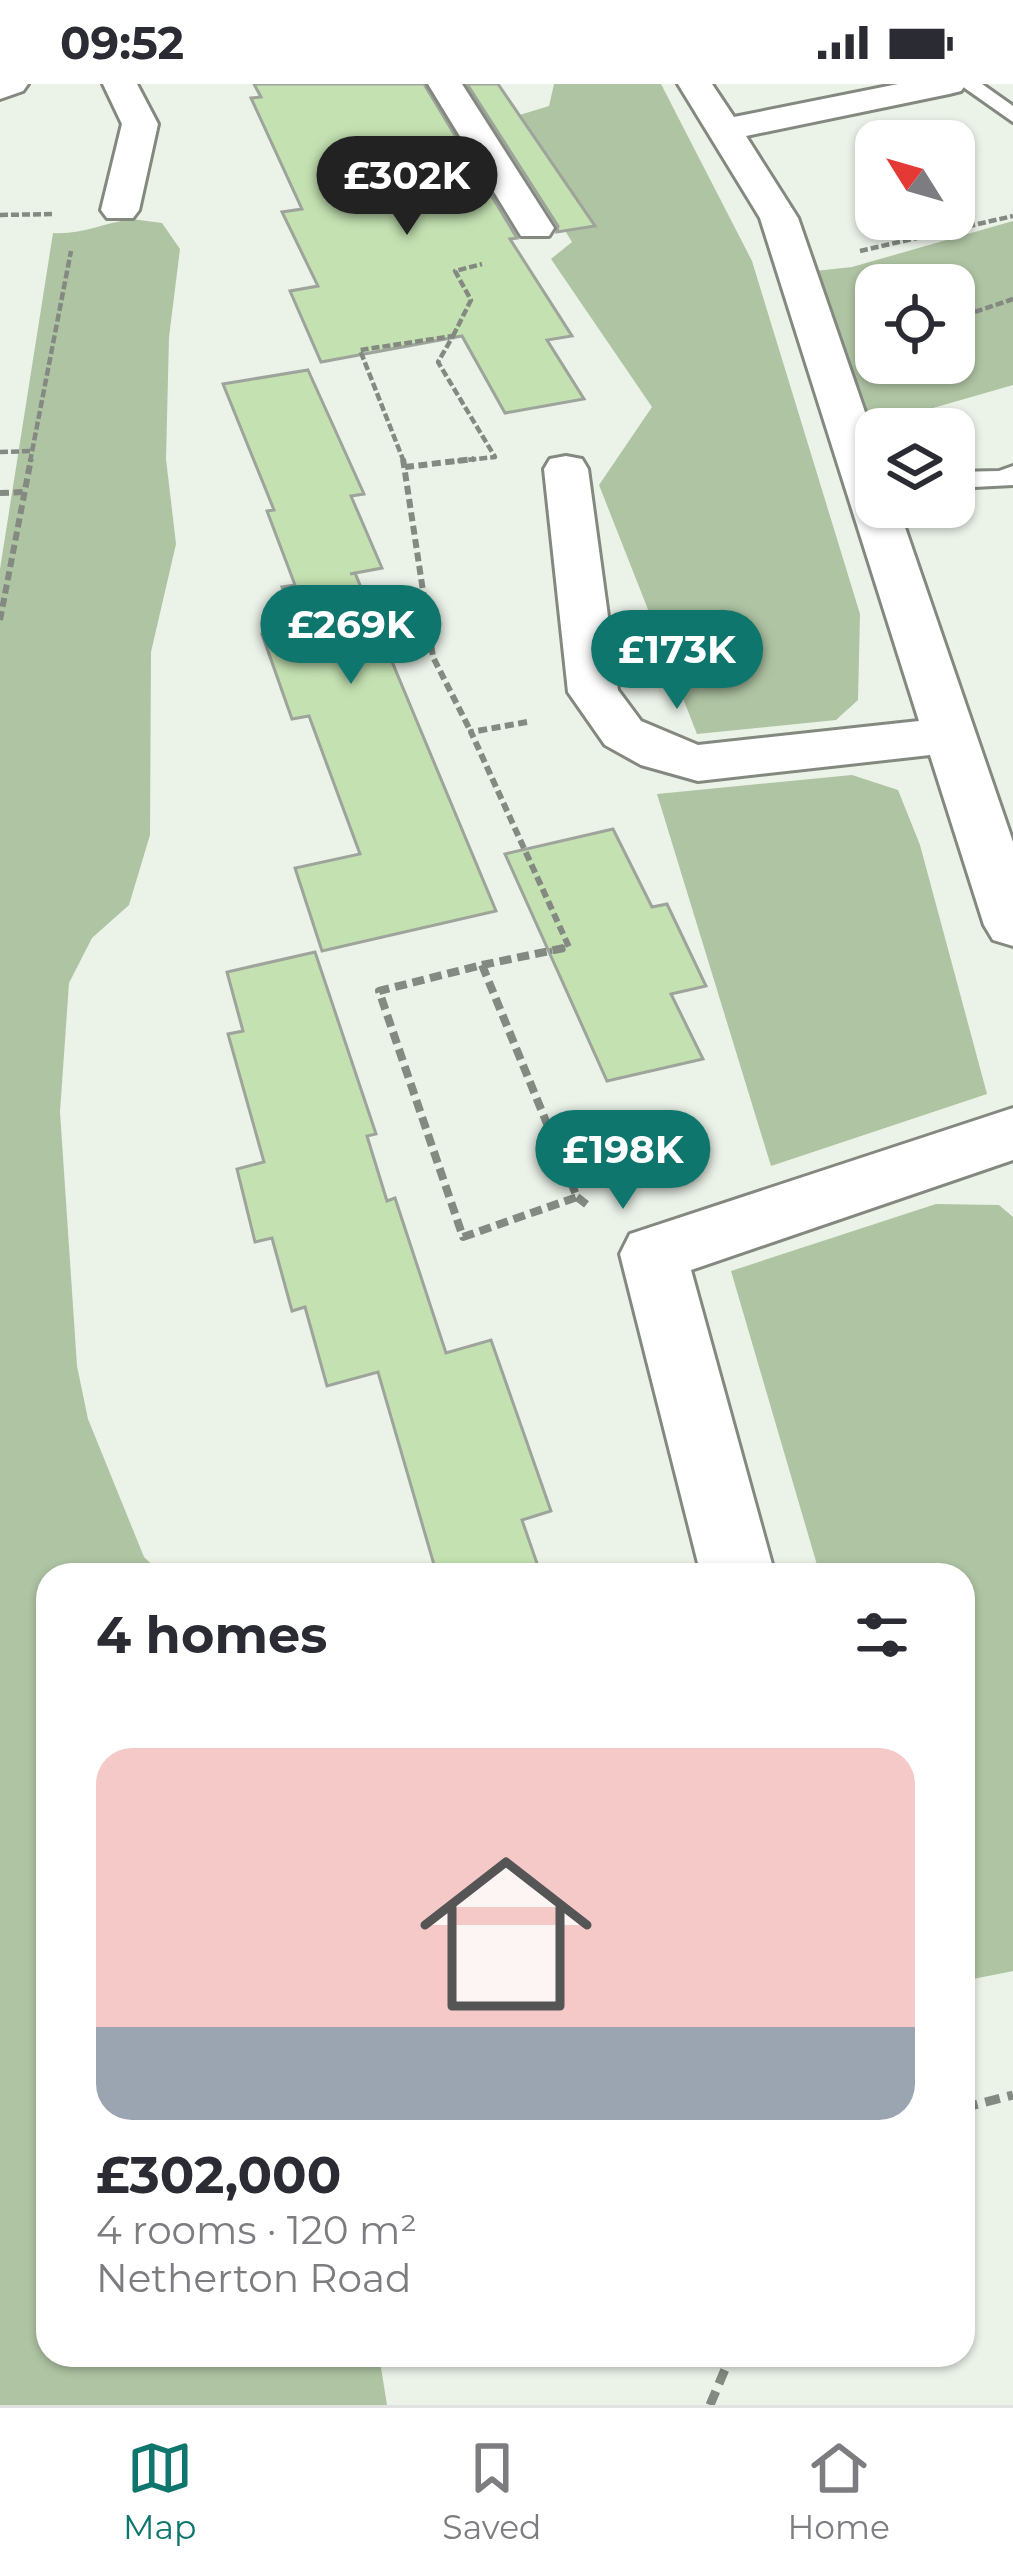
<!DOCTYPE html>
<html lang="en">
<head>
<meta charset="utf-8">
<style>
  body { margin:0; font-family:Montserrat,sans-serif; background:#f7f7f7; color:#2b2b33; height:100vh; display:flex; flex-direction:column; font-size:45px; white-space:nowrap }
  * { box-sizing:border-box; margin:0 }
  p { font-size:39px; color:#7c7c81 }
  .icon { flex:none; width:66px; height:66px; fill:none; stroke:currentColor; stroke-width:2; stroke-linecap:round; stroke-linejoin:round }
  .map { position:relative; flex:1; overflow:hidden }
  .panel { position:absolute; left:36px; top:1479px; width:939px; height:804px; display:flex; flex-direction:column; background:#fff; border-radius:36px; box-shadow:0 3px 9px #0004 }
  .panel>* { flex:none }
  .needle { width:78px; rotate:307deg }
  .controls { position:absolute; left:855px; top:36px; display:grid; gap:24px }
  .controls a { display:grid; place-items:center; width:120px; height:120px; border-radius:24px; background:#fff; box-shadow:0 3px 9px #0004; font-size:60px }
  .price { position:absolute; translate:-50% -102px; padding:0 27px; border-radius:42px; background:#0f766e; color:#fff; font-size:39px; line-height:78px; filter:drop-shadow(0 3px 6px #0008) }
  .price::after { content:''; position:absolute; left:50%; top:72px; width:36px; height:27px; margin-left:-18px; background:inherit; clip-path:polygon(0 0,100% 0,50% 100%) }
  .price.selected { background:#222; color:#fff }
  ul { padding:0; list-style:none }
  li { display:grid; align-content:center; gap:24px; height:636px; padding:0 60px }
  li+li { border-top:3px solid #e1e1e2 }
  li span { display:grid; place-items:center; height:372px; border-radius:36px; color:#555 }
  li>.icon { margin-inline-start:auto }
  span .icon { width:216px; height:216px; fill:#fffc; stroke-width:1 }
  li b { font-size:51px }
  h2 { display:flex; justify-content:space-between; align-items:center; height:144px; padding:0 60px; font-size:51px }
  .status { display:flex; justify-content:space-between; align-items:center; height:84px; padding:0 60px; background:#fff; direction:ltr }
  .status svg { height:33px; fill:currentColor }
  .tabs { display:flex; justify-content:space-around; align-items:center; height:168px; border-top:3px solid #e1e1e2; background:#fff; font-size:33px; color:#7c7c81 }
  .tabs a { display:grid; justify-items:center; gap:6px }
  .tabs .selected { color:#0f766e }
  .map>svg:first-child { display:block }
</style>
</head>
<body>
<div class="status"><b>09:52</b><svg viewBox="0 0 49 12"><path d="M0 12V9h3v3zM5 12V6h3v6zM10 12V3h3v9zM15 12V0h3v12zM26 1h20v11H26zM47 4h2v5h-2z"/></svg></div>
<div class="map">
<svg width="1013" height="2321" viewBox="0 0 1013 2321">
  <rect width="100%" height="100%" fill="#ebf2e8"/>
  <g fill="#afc4a3" fill-rule="evenodd">
    <polygon points="554,0 661,0 752,177 860,530 858,616 836,636 697,650 599,401 652,323 551,175 572,158 497,38 549,22"/>
    <path d="M 132,135 L 162,139 L 180,165 L 169,253 L 166,375 L 176,460 L 151,568 L 150,751 L 129,821 L 92,854 L 69,899 L 60,1028 L 77,1282 L 88,1335 L 144,1473 L 163,1491 L 48,1491 L 48,2271 L 379,2271 L 387,2321 L 0,2321 L 0,485 L 53,149 C 81,151 104,139 132,135 Z"/>
    <path d="M 1013,137 L 1013,301 L 867,343 L 797,189 L 852,183 ZM 876,201 L 954,201 L 954,279 L 876,279 Z"/>
    <polygon points="852,691 898,706 920,761 987,1010 771,1082 657,710"/>
    <polygon points="936,1120 999,1121 1013,1133 1013,1887 963,1897 963,1491 820,1491 731,1187"/>
  </g>
  <g fill="#c3e1b1" stroke="#9ea49b" stroke-width="3">
    <polygon points="254,0 424,0 517,154 510,155 572,252 547,256 584,315 505,329 462,252 321,278 290,207 318,202 282,128 302,125 251,14 261,13"/>
    <polygon points="467,0 498,0 595,142 557,148 558,142"/>
    <polygon points="308,286 364,410 351,412 382,484 350,490 355,489 496,827 322,867 295,784 360,770 309,632 292,635 262,550 296,543 282,503 295,501 267,427 274,426 223,300"/>
    <polygon points="613,745 652,823 667,820 706,902 671,910 703,975 607,997 505,770"/>
    <polygon points="315,868 376,1050 367,1052 387,1117 395,1114 446,1269 491,1256 551,1427 522,1436 541,1491 437,1491 378,1288 327,1302 305,1223 292,1227 272,1154 255,1158 237,1085 264,1078 228,950 243,947 227,888"/>
  </g>
  <g fill="none" stroke-linecap="round" stroke-linejoin="round">
    <g stroke="#83897f" stroke-width="6">
      <g id="lane">
        <polygon points="959,0 982,0 1013,22 1013,38"/>
        <polygon points="1013,382 1013,401 954,404 954,388 999,387"/>
      </g>
    </g>
    <g stroke="#83897f" stroke-width="6">
      <g id="street">
        <polygon points="0,0 28,0 23,7 0,15"/>
        <polygon points="103,0 137,0 158,40 139,126 133,134 107,134 101,126 122,40"/>
        <polygon points="428,0 462,0 554,144 549,152 521,152"/>
        <polygon points="678,0 712,0 734,33 898,0 966,0 961,7 949,10 746,52 798,134 876,360 876,423 898,423 1013,758 1013,862 993,856 984,841 930,671 698,697 641,681 605,661 568,608 544,385 550,375 566,372 582,375 588,385 618,606 641,637 698,661 919,637 760,134"/>
        <polygon points="1013,1024 1013,1076 691,1186 775,1491 701,1491 620,1170 630,1150"/>
      </g>
    </g>
    <g stroke="#848982" stroke-width="4.5" stroke-dasharray="8 3" stroke-linecap="butt">
      <polyline points="0,131 55,130"/>
      <polyline points="860,167 1013,132"/>
      <polyline points="954,235 1013,215"/>
      <polyline points="453,252 471,216 455,187 482,180"/>
      <polyline points="0,368 33,367"/>
      <polyline points="30,378 71,167"/>
      <polyline points="404,378 360,266 453,252 438,278 495,373 447,378"/>
    </g>
    <g stroke="#848982" stroke-width="6" stroke-dasharray="9 4.5" stroke-linecap="butt">
      <polyline points="403,375 433,573 471,648"/>
      <polyline points="405,383 474,375"/>
      <polyline points="0,409 25,408"/>
      <polyline points="0,536 31,375"/>
      <polyline points="527,638 471,648 569,863 550,867"/>
    </g>
    <g stroke="#848982" stroke-width="8" stroke-dasharray="12 6" stroke-linecap="butt">
      <polyline points="482,881 564,864"/>
      <polygon points="482,881 577,1113 463,1153 379,907"/>
      <polyline points="577,1113 590,1123"/>
    </g>
    <g stroke="#848982" stroke-width="9" stroke-dasharray="15 8" stroke-linecap="butt">
      <polyline points="963,2024 1013,2011"/>
      <polyline points="710,2321 731,2271"/>
    </g>
    <use href="#lane" fill="#fff" fill-rule="evenodd"/>
    <use href="#street" fill="#fff" fill-rule="evenodd"/>
  </g>
</svg>
<div class="controls">
<a><svg class="needle" viewBox="-14 -14 28 28"><path d="M0-13l5 13h-10z" fill="#e53935"/><path d="M0 13l5-13h-10z" fill="#7c7c81"/></svg></a>
<a><svg class="icon" aria-label="locate" viewBox="0 0 24 24"><circle cx="12" cy="12" r="6"/><path d="M12 2v4M12 18v4M2 12h4M18 12h4"/></svg></a>
<a><svg class="icon" aria-label="layers" viewBox="0 0 24 24"><path d="M12 4l9 5-9 5-9-5zM3 14l9 5 9-5"/></svg></a>
</div>
<b class="price selected" style="left:407px;top:154px">£302K</b>
<b class="price" style="left:351px;top:603px">£269K</b>
<b class="price" style="left:677px;top:628px">£173K</b>
<b class="price" style="left:623px;top:1128px">£198K</b>
<section class="panel">
<h2>4 homes<svg class="icon" aria-label="filters" viewBox="0 0 24 24"><path d="M4 7h16M4 17h16"/><circle cx="9" cy="7" r="2"/><circle cx="15" cy="17" r="2"/></svg></h2>
<ul>
<li><span style="background:linear-gradient(#f6c9c9 75%,#9aa5b1 0)"><svg class="icon" aria-label="home" viewBox="0 0 24 24"><path d="M3 11l9-7 9 7M6 9v11h12V9"/></svg></span><div><b>£302,000</b><p>4 rooms · 120 m²</p><p>Netherton Road</p></div></li>
</ul>
</section>
</div>
<nav class="tabs">
<a class="selected"><svg class="icon" aria-label="map" viewBox="0 0 24 24"><path d="M3 6l6-2 6 2 6-2v14l-6 2-6-2-6 2zM9 4v14M15 6v14"/></svg>Map</a>
<a><svg class="icon" aria-label="saved" viewBox="0 0 24 24"><path d="M7 4h10v16l-5-4-5 4z"/></svg>Saved</a>
<a><svg class="icon" aria-label="home" viewBox="0 0 24 24"><path d="M3 11l9-7 9 7M6 9v11h12V9"/></svg>Home</a>
</nav>
</body>
</html>
